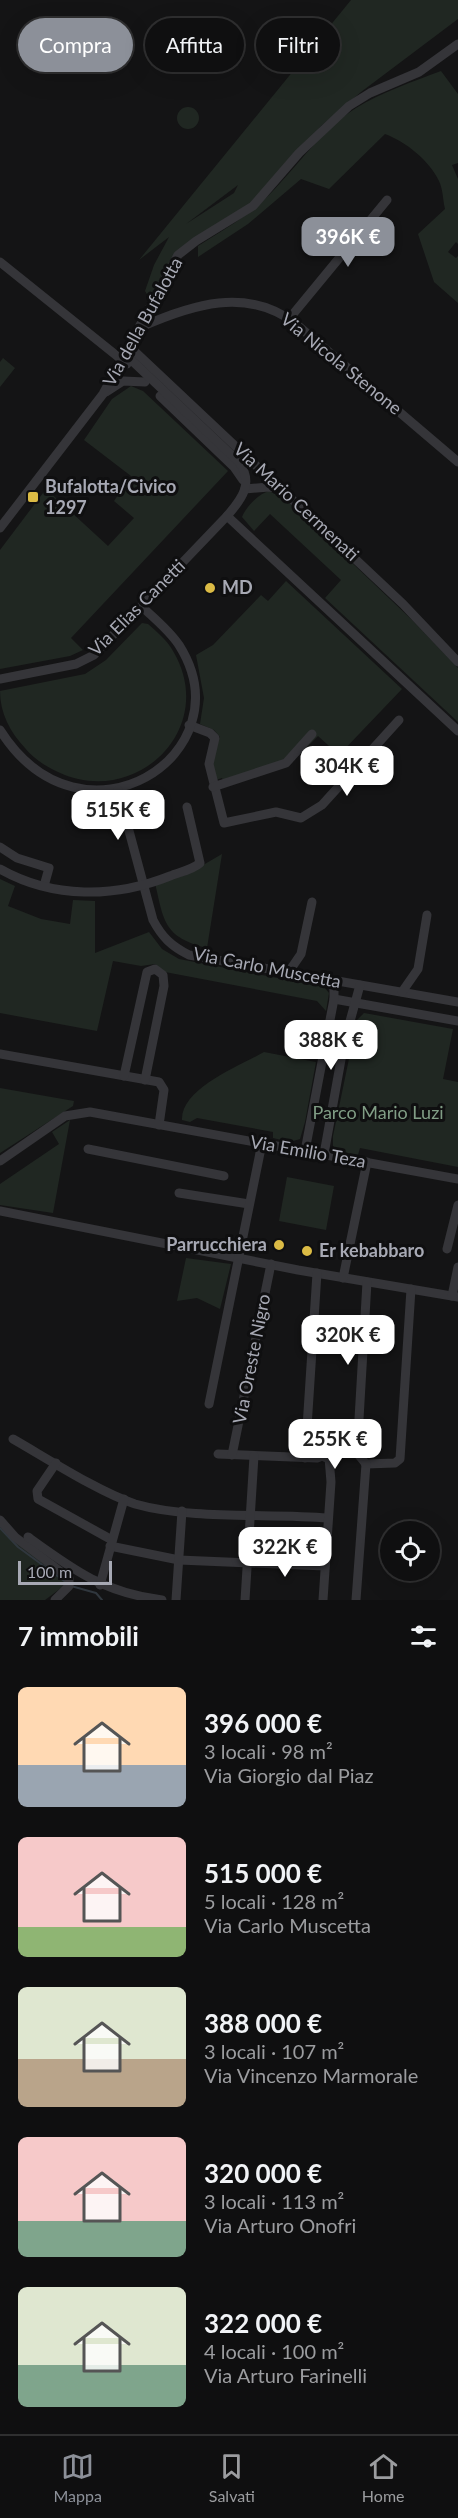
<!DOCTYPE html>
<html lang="it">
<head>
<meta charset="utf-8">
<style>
  body { margin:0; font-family:Lato,sans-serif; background:#181819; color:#f1f3f6; height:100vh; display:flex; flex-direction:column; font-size:22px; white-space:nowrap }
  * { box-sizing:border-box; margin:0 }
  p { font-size:20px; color:#9b9c9f }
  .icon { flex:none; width:33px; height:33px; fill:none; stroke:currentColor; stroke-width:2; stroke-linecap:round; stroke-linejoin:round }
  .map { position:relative; height:1600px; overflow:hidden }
  .panel { display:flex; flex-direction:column; background:#0f0f10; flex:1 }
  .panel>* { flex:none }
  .banner { position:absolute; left:18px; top:18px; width:423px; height:54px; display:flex; gap:12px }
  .fabs { position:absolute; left:380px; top:1521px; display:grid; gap:12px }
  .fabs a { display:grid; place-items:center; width:60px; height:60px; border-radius:50%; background:#0f0f10; box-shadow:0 6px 24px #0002,0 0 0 2px #2f2f30; font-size:30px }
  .scale { position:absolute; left:18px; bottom:15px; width:94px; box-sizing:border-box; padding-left:6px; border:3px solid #a7a9b4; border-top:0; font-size:16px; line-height:21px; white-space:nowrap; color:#a7a9b4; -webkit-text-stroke:4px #0f0f10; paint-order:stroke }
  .price { position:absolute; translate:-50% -51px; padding:0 14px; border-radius:12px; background:#fff; color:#222; font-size:20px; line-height:39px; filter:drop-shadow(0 2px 3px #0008) }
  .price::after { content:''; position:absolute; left:50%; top:36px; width:18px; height:14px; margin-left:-9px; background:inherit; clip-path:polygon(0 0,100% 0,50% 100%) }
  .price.active { background:#8c9099; color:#fff }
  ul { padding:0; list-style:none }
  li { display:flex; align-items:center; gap:18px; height:150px; padding:0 18px }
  li span { display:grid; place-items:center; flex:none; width:168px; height:120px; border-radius:9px; color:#555 }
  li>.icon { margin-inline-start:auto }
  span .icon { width:72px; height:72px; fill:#fffc; stroke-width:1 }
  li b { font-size:26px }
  h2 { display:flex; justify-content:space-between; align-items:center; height:72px; padding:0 18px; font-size:26px }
  .chip { padding:0 21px; border-radius:27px; background:#0f0f10; box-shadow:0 6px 24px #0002,0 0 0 2px #2f2f30; font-size:21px; line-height:54px }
  .chip.active { background:#8c9099; color:#fff }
  .menu { display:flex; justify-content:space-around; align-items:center; height:84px; border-top:2px solid #2f2f30; background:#0f0f10; font-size:16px; color:#9b9c9f }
  .menu a { display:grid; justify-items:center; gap:3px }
  .menu .active { color:#8c9099 }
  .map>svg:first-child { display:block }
</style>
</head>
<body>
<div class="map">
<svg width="458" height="1600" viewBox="0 0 458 1600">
  <rect width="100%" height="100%" fill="#141415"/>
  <g fill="#202722" fill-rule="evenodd">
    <path d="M 351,0 L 458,0 L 458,19 L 361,92 L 321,126 L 253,204 L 179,250 L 161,276 L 150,299 L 145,291 L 154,265 L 169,237 L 139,260 ZM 238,185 L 234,193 L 186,224 Z"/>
    <path d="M 441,71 L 458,94 L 458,163 L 452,165 L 458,179 L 458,244 L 456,242 L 448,252 L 456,258 L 458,256 L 458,303 L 434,282 L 418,234 L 445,209 C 443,201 443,189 439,181 C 429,160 406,142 385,134 L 329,189 L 301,179 L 248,224 L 198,257 L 198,246 C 222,231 248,216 269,195 C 297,167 322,129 356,108 C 382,92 412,82 441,71 Z"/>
    <circle cx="188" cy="118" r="11"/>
    <polygon points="3,358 15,368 0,387 0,362"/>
    <polygon points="131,386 143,391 228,471 71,638 83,650 70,656 0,669 0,550 46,489 108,546 134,518 114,501 131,476 84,440 112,399"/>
    <path d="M 269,491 L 285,499 L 412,620 L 458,668 L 458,722 L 325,598 L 341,580 L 270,514 L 254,531 L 242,517 C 246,507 258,494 269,491 Z"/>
    <polygon points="286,581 402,689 339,755 318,736 287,767 225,785 222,778 213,781 209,761 220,737 214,730 200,724 204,698 196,655 213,645 261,595 268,601"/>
    <path d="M 142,623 L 148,624 C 157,632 167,640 173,651 C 219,728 136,809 58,772 C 45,766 34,759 25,748 C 10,732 0,713 0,691 L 85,674 L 106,660 Z"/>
    <path d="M 222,854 L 207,948 C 164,937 164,922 155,883 L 186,875 Z"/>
    <polygon points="0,879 15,886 8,906 41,919 70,924 73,900 95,901 95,953 149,932 162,949 179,959 324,987 329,993 326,1011 317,1001 165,972 155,964 141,966 113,961 97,1031 0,1013"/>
    <polygon points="364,1013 453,1029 443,1079 458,1082 458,1167 360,1148 358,1155 339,1152 333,1146 333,1136 357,1020"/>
    <path d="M 264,1052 L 316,1062 L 305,1122 L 300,1139 L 290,1142 L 273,1138 L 273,1132 L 197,1118 L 190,1122 L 182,1120 C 181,1088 240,1066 264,1052 Z"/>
    <polygon points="0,1088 74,1101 73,1106 0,1153"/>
    <polygon points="70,1120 53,1213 0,1205 0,1184 59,1144 52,1132"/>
    <polygon points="287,1177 334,1186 326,1230 279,1221"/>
    <polygon points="186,1258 231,1264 220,1309 197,1298 177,1301"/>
    <polygon points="0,1523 64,1576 65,1585 45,1600 0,1600"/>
  </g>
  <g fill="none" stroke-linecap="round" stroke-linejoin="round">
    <g stroke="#30373e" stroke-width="2">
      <polyline points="0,1528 18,1547 67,1583"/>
      <polyline points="71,1586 96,1593 102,1600"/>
    </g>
    <g stroke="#353539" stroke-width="9">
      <polyline points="0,262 127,364"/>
      <polyline points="289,319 387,200"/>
      <path d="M 141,327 C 191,305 247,286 296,324 L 458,462"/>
      <polyline points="130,347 403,604 458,662"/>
      <polyline points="106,392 123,381 145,382"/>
      <polyline points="160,396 234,467 243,480"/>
      <polyline points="245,489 269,487 282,489"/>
      <polyline points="227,516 458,731"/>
      <polyline points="0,528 103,394 178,255 196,241 253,206 299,153 349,106 370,93 419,72 458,44"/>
      <path d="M 0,679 L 76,664 L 94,655 L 227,516 C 242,499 254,483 239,462 L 126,355"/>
      <polyline points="189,725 210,733 215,738 209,764 224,823 276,812 301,818 322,805 399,720"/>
      <path d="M 0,730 C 82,860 248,754 179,645 C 169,630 154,618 141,606"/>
      <polyline points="213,787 286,763 312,734"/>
      <path d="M 118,790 L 153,920 C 162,937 171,946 189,955 L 458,1002"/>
      <polyline points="0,847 17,858 49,868 44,886"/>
      <path d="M 0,869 C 53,899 115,898 170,876 C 180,872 192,870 200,863 L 187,807"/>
      <polyline points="288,973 301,954 312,902"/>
      <polyline points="402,992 418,969 427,915"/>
      <polyline points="334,999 458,1021"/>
      <polyline points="0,1054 159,1082 164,1090 159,1125"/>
      <polyline points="124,1076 147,972 155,969 163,975 164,986 145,1080"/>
      <polyline points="88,1149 224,1176"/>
      <polyline points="305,1151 334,999 334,989 328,980"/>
      <polyline points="324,1154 344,1043 360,985"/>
      <polyline points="0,1161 65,1116 90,1112 458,1179"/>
      <polyline points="179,1193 249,1204"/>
      <polyline points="0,1211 298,1270 458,1297"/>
      <polyline points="447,1249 458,1205"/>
      <polyline points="343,1278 367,1162"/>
      <polyline points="452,1296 458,1267"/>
      <polyline points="209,1404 262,1143"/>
      <path d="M 13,1439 C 48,1459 99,1492 135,1504 C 191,1520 269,1513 328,1518"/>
      <polyline points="218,1454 317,1458 322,1456 327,1458 332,1456 332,1451"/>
      <polyline points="232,1455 271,1264"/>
      <polyline points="322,1456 322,1450 327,1448 332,1451 357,1453"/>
      <polyline points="305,1458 317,1273"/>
      <polyline points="56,1463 37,1491 38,1499 112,1540"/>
      <polyline points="366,1464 395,1463 400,1459 411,1289"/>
      <polyline points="366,1464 357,1453 367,1282"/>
      <polyline points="0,1520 15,1537 69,1578 69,1586 55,1600"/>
      <path d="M 28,1537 C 75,1571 103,1592 162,1600"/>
      <polyline points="110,1546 179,1560 325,1566"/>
      <polyline points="100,1585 124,1499"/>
      <polyline points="176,1600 182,1511"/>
      <polyline points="245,1600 254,1456"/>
      <polyline points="323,1600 331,1482 329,1458"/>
      <polyline points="356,1600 366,1464"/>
    </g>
  </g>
  <g fill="#dbbb45" stroke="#0f0f10" stroke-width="2">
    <rect x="27" y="491" width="12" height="12" rx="3"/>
    <circle cx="210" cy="588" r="6"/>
    <circle cx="279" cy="1245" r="6"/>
    <circle cx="307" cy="1251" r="6"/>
  </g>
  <g text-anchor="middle" stroke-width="6" stroke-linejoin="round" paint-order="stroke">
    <g font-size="18" fill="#a7a9b4" stroke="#0f0f10">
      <text transform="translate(143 322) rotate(-61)" y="6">Via della Bufalotta</text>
      <text transform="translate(341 364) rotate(39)" y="6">Via Nicola Stenone</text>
      <text transform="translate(296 502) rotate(43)" y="6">Via Mario Cermenati</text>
      <text transform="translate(137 608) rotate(-45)" y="6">Via Elias Canetti</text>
      <text transform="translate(267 968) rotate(11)" y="6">Via Carlo Muscetta</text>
      <text transform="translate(308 1152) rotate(10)" y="6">Via Emilio Teza</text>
      <text transform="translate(252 1359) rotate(-79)" y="6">Via Oreste Nigro</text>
    </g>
    <g font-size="18" font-weight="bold" fill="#a7a9b4" stroke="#0f0f10" text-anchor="start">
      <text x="45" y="493">Bufalotta/Civico<tspan x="45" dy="21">1297</tspan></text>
      <text x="222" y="594">MD</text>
      <text x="267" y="1251" text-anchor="end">Parrucchiera</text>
      <text x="319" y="1257">Er kebabbaro</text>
    </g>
    <g font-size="18" fill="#809d85" stroke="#0f0f10">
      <text x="378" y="1119">Parco Mario Luzi</text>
    </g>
  </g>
</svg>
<div class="fabs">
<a><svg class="icon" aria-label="locate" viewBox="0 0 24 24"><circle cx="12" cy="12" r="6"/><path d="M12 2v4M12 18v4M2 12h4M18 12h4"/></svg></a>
</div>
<div class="scale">100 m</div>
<b class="price active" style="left:348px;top:268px">396K €</b>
<b class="price" style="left:347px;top:797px">304K €</b>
<b class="price" style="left:118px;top:841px">515K €</b>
<b class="price" style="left:331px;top:1071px">388K €</b>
<b class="price" style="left:348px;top:1366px">320K €</b>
<b class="price" style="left:335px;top:1470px">255K €</b>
<b class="price" style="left:285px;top:1578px">322K €</b>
<div class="banner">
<a class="chip active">Compra</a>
<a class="chip">Affitta</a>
<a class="chip">Filtri</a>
</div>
</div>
<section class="panel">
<h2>7 immobili<svg class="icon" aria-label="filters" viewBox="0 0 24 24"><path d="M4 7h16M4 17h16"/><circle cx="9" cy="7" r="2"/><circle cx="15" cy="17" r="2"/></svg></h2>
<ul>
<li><span style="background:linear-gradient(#ffd9b3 65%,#9aa5b1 0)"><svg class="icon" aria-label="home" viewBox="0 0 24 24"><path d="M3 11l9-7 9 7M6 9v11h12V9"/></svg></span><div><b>396 000 €</b><p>3 locali · 98 m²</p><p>Via Giorgio dal Piaz</p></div></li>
<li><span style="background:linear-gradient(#f6c9c9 75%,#8fb573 0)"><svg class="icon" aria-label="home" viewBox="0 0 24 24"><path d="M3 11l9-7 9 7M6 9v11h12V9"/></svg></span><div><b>515 000 €</b><p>5 locali · 128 m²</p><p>Via Carlo Muscetta</p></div></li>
<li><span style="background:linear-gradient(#dfe7d0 60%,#b9a48a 0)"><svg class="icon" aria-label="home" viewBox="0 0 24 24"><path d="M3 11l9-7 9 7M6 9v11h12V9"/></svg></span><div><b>388 000 €</b><p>3 locali · 107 m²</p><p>Via Vincenzo Marmorale</p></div></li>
<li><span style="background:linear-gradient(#f6c9c9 70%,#7fa58c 0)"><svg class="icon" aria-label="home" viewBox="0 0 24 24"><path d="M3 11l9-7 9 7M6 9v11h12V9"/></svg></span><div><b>320 000 €</b><p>3 locali · 113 m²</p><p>Via Arturo Onofri</p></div></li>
<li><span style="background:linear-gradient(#dfe7d0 65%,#7fa58c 0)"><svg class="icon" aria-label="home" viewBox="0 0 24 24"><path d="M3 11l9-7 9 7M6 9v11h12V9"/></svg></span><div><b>322 000 €</b><p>4 locali · 100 m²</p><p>Via Arturo Farinelli</p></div></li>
</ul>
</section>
<nav class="menu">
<a class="active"><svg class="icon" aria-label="map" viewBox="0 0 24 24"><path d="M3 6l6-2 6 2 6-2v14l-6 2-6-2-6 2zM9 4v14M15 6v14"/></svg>Mappa</a>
<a><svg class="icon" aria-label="saved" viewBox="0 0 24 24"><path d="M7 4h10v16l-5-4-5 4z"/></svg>Salvati</a>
<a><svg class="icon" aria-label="home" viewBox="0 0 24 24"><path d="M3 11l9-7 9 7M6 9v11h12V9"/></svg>Home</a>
</nav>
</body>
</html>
